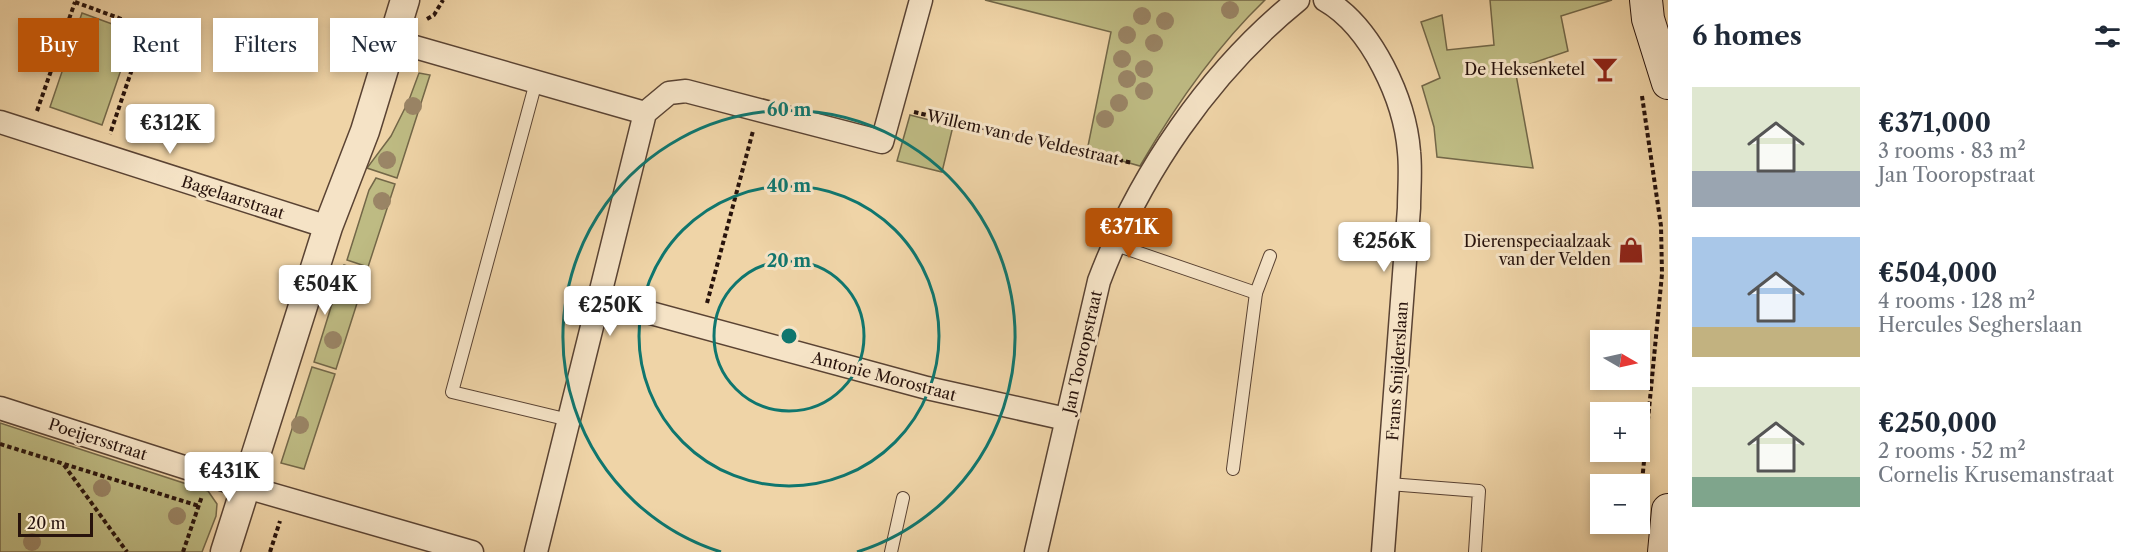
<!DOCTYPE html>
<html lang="en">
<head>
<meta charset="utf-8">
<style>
  body { margin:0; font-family:"Libre Caslon Text",serif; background:#f2f2f3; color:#1f2937; height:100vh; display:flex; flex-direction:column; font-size:22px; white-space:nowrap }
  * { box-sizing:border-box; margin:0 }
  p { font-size:20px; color:#747a83 }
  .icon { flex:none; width:33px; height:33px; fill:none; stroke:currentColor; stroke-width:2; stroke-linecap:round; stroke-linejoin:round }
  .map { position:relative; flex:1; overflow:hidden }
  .panel { display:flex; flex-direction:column; background:#fff; width:480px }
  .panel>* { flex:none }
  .top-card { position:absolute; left:18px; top:18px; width:570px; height:54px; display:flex; gap:12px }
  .needle { width:39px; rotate:99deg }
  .buttons { position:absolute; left:1590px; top:330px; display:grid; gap:12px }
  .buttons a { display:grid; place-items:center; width:60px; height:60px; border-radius:0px; background:#fff; box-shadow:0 3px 9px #0003; font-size:30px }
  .scale { position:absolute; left:18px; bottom:15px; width:75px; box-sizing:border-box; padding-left:6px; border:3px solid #28130c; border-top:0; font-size:16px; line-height:21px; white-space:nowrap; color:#28130c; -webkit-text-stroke:4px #f5e3c6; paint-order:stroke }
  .price { position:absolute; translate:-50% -51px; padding:0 14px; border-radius:6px; background:#fff; color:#222; font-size:20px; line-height:39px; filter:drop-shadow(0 2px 3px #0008) }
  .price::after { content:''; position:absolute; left:50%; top:36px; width:18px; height:14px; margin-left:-9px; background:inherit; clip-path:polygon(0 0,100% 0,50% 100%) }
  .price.selected { background:#b45309; color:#fff }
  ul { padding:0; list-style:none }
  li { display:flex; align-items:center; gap:18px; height:150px; padding:0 24px }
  li span { display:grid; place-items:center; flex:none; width:168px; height:120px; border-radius:0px; color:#555 }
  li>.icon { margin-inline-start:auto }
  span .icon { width:72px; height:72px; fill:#fffc; stroke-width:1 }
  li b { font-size:26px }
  h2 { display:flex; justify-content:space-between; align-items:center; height:72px; padding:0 24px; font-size:26px }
  .chip { padding:0 21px; border-radius:0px; background:#fff; box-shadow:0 3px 9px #0003; font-size:21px; line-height:54px }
  .chip.selected { background:#b45309; color:#fff }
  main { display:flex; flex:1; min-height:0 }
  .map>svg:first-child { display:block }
</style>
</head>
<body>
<main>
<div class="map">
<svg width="1668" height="552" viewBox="0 0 1668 552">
  <rect width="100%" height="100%" fill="#efd4a7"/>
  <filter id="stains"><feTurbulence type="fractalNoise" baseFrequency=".00333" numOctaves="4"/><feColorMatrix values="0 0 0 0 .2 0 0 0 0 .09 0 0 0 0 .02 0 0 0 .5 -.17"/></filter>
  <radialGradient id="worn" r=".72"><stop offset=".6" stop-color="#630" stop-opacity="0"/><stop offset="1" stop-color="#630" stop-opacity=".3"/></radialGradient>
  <g fill="#bebb83" stroke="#736748" stroke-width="1.5">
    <path d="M 985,0 L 1265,0 C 1215,48 1175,106 1140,166 L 1087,151 L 1111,32 Z"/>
    <polygon points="1490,0 1612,0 1561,16 1568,51 1515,69 1533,168 1437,157 1434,127 1422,86 1440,78 1421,22 1442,15 1447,50 1494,45"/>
    <polygon points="82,13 134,32 102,125 50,107"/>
    <polygon points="419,73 430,75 397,178 367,168 391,136 409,100"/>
    <polygon points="910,115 953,126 942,172 897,161"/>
    <polygon points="376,178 395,184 368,267 347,260 369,190"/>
    <polygon points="344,265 367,272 336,369 314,362"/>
    <polygon points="312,367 335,374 304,469 281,463"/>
    <polygon points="0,423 208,491 217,504 216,516 202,552 0,552"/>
  </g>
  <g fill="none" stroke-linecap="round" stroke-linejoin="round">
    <g stroke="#5a4333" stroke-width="14">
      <g id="service">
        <polyline points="536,82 452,392 569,420"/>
        <polyline points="1113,244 1256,293"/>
        <polyline points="1233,469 1256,293 1270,256"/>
        <polyline points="1389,484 1479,491 1475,552"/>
        <polyline points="891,552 903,498"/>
      </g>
    </g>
    <g stroke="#5a4333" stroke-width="25">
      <g id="minor">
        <path d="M 1325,0 C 1372,27 1405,100 1409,152 C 1411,171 1409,190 1409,208 L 1383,552"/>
        <polyline points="394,41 645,113"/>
        <polyline points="0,122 328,227"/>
        <polyline points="599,299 927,388 1066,419"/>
        <polyline points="0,408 246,487 472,552"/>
        <polyline points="536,552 645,113 669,93 686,91 882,142 921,0"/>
        <path d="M 1036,552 L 1099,281 C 1139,175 1209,72 1298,0"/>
      </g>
    </g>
    <g stroke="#5a4333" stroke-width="31">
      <polyline id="tertiary" points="225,552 328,227 365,131 405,0"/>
    </g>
    <g stroke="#28130c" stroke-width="34">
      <g id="secondary">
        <polyline points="1646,0 1648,19 1668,83"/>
        <polyline points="1664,552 1668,510"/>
      </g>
    </g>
    <g stroke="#28130c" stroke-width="4" stroke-dasharray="4.5 3" stroke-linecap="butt">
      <polyline points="75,2 146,28 110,134"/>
      <polyline points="427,19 434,15 443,0"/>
      <polyline points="37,111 75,2"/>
      <polyline points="914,112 1132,163"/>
      <polyline points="707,303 753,131"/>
      <polyline points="0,444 199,506"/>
      <polyline points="64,465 127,552"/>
      <polyline points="1640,503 1662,274 1661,226 1642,96"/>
      <polyline points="183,552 202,496"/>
      <polyline points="270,552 280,521"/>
    </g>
    <use href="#service" stroke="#f5e3c6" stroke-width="12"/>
    <use href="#minor" stroke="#f5e3c6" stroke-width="22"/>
    <use href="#tertiary" stroke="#f5e3c6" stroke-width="28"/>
    <use href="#secondary" stroke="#f5e3c6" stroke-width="32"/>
  </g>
  <g fill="#9a8566">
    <circle cx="1230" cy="10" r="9"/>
    <circle cx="1142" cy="16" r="9"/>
    <circle cx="1165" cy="21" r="9"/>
    <circle cx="1127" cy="35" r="9"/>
    <circle cx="1154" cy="43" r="9"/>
    <circle cx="1122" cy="59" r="9"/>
    <circle cx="1144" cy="69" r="9"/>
    <circle cx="1127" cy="79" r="9"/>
    <circle cx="1144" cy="91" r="9"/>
    <circle cx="1119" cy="103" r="9"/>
    <circle cx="413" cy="106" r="9"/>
    <circle cx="1105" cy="119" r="9"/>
    <circle cx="387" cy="160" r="9"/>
    <circle cx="382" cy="201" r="9"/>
    <circle cx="349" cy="281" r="9"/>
    <circle cx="333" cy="340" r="9"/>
    <circle cx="300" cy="425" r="9"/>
    <circle cx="102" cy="488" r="9"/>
    <circle cx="177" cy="516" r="9"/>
    <circle cx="32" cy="542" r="9"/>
  </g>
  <g fill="none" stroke="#0f766e" stroke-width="3">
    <circle cx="789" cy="336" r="75"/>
    <circle cx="789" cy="336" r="150"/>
    <path d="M721 552A226 226 0 1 1 857 552"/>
  </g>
  <defs>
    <g id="bar-bare" transform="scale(2.07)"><path d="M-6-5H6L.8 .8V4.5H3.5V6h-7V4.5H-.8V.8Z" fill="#8f2418" stroke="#f5e3c6" stroke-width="2.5" paint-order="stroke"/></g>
    <g id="shop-bare" transform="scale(2.07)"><path d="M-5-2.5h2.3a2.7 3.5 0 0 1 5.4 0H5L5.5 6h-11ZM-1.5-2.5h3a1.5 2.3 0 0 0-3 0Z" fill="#8f2418" stroke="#f5e3c6" stroke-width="2.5" paint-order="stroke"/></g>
  </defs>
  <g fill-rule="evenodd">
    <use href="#bar-bare" x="1605" y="69"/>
    <use href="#shop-bare" x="1631" y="250"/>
  </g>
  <g text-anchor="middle" stroke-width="6" stroke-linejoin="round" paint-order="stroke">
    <g font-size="16" fill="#28130c" stroke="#f5e3c6" text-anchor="end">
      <text x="1585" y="75">De Heksenketel</text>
      <text x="1611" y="247">Dierenspeciaalzaak<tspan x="1611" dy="18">van der Velden</tspan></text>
    </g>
    <g font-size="16" fill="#28130c" stroke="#f5e3c6">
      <text transform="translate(1023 137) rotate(13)" y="6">Willem van de Veldestraat</text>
      <text transform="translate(233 197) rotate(18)" y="6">Bagelaarstraat</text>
      <text transform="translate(1082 352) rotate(-77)" y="6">Jan Tooropstraat</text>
      <text transform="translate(1397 371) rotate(-86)" y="6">Frans Snijderslaan</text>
      <text transform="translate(884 376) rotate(15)" y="6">Antonie Morostraat</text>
      <text transform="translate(98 439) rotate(18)" y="6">Poeijersstraat</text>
    </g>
  </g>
  <circle cx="789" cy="336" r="9" fill="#0f766e" stroke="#f5e3c6" stroke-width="3"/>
  <g font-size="18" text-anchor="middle" font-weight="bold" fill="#0f766e" stroke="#f5e3c6" stroke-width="6" stroke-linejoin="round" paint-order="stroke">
    <text x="789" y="116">60 m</text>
    <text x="789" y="192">40 m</text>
    <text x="789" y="267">20 m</text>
  </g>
  <rect width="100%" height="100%" filter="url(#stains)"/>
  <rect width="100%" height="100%" fill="url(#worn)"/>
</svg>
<div class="buttons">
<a><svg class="needle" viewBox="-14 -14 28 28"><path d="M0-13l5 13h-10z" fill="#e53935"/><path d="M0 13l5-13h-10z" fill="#747a83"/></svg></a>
<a>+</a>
<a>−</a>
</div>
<div class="scale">20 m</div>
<b class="price" style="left:170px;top:155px">€312K</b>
<b class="price selected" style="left:1129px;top:259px">€371K</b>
<b class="price" style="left:1384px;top:273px">€256K</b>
<b class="price" style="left:325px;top:316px">€504K</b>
<b class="price" style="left:610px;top:337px">€250K</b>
<b class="price" style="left:229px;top:503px">€431K</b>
<div class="top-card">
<a class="chip selected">Buy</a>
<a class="chip">Rent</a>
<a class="chip">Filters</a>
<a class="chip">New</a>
</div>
</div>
<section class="panel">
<h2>6 homes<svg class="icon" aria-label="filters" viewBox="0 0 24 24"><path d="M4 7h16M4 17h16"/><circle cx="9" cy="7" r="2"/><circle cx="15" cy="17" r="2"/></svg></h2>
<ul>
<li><span style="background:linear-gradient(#dfe7d0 70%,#9aa5b1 0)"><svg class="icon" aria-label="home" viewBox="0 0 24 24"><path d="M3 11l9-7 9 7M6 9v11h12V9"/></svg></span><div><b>€371,000</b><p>3 rooms · 83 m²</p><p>Jan Tooropstraat</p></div></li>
<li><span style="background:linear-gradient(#a9c7e8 75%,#c2b280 0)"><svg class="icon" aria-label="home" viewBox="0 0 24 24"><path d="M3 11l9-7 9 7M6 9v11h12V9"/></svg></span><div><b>€504,000</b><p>4 rooms · 128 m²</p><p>Hercules Segherslaan</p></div></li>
<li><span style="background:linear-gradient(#dfe7d0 75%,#7fa58c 0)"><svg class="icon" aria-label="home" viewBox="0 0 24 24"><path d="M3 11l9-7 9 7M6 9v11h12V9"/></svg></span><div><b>€250,000</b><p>2 rooms · 52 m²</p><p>Cornelis Krusemanstraat</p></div></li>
</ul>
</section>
</main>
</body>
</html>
